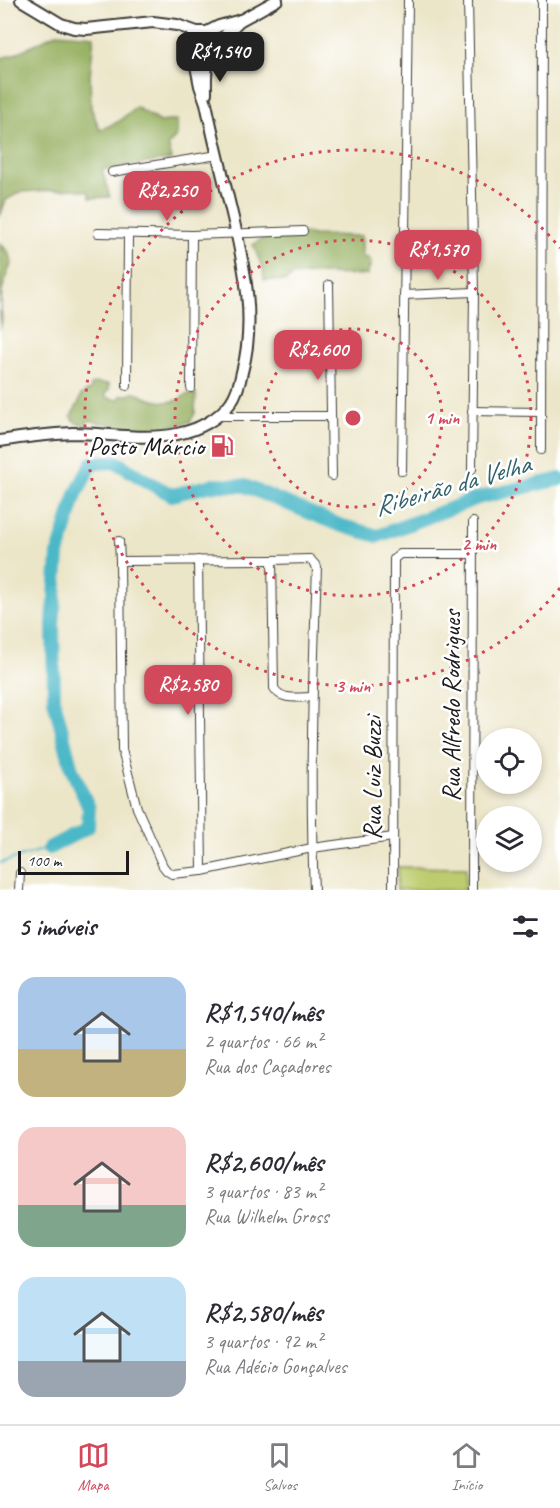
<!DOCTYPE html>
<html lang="pt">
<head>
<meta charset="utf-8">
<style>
  body { margin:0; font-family:Caveat,sans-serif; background:#f7f7f7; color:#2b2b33; height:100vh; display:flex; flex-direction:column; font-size:22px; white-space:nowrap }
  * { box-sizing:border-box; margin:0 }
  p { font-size:20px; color:#7c7c81 }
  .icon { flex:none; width:33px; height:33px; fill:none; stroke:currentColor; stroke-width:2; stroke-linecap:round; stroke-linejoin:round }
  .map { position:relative; height:890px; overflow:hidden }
  .side { display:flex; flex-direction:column; background:#fff; flex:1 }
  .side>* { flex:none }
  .buttons { position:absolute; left:476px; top:728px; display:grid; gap:12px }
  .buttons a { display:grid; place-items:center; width:66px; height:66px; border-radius:50%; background:#fff; box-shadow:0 3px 9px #0003; font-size:30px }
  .scale { position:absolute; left:18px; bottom:15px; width:111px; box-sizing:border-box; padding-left:6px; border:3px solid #1c1c1c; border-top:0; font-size:16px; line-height:21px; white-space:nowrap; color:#1c1c1c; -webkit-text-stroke:4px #fff; paint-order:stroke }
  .price { position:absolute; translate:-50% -51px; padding:0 14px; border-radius:12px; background:#d1495b; color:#fff; font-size:20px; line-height:39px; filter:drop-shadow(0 2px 3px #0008) }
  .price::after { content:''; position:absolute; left:50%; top:36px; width:18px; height:14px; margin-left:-9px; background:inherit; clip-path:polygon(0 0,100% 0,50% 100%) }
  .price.active { background:#222; color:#fff }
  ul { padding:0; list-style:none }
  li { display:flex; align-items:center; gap:18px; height:150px; padding:0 18px }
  li span { display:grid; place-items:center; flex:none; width:168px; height:120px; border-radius:18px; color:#555 }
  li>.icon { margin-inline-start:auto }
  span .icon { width:72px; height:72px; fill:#fffc; stroke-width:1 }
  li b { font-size:26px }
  h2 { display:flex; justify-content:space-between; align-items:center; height:72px; padding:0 18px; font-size:26px }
  .tabs { display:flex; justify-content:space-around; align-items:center; height:84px; border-top:2px solid #e1e1e2; background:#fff; font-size:16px; color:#7c7c81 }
  .tabs a { display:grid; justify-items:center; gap:3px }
  .tabs .active { color:#d1495b }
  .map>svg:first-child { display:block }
</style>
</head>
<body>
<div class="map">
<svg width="560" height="890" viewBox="0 0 560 890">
  <rect width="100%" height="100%" fill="#fff"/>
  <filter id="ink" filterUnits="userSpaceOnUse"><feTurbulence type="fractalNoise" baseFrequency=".0167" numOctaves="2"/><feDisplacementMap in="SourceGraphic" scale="12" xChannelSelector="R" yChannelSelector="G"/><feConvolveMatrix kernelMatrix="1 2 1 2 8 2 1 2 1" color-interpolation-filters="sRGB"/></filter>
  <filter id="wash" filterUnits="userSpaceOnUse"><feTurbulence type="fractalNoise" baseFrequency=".008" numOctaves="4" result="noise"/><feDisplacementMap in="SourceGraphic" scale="24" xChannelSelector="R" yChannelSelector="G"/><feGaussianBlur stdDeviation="1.35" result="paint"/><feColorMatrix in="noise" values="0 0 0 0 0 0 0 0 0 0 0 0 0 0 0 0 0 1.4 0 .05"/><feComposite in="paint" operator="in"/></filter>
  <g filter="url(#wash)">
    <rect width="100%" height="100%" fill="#ece6c9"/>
    <polygon fill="#bdcc6e" stroke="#6c7445" stroke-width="1.5" points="398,867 466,868 465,890 397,890"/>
    <g fill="#96b061" stroke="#59663e" stroke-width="1.5">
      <polygon points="57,33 94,36 90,75 91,108 100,130 118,122 136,107 160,122 177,120 177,136 168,145 172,159 102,170 110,197 90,198 89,192 74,189 20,192 6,200 0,216 0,60 2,58 15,54"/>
      <polygon points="305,233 313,235 362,236 362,256 369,259 371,263 367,275 312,274 292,276 286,281 264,280 263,269 253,245 263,238 298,238"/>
      <path d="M 0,243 L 8,252 L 12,262 C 6,275 2,286 1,300 C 0,310 4,320 0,329 Z"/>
      <path d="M 95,383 L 109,384 L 109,390 L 106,392 L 106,397 L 117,400 L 122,395 L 129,395 L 135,392 C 146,399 165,405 178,400 C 181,399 183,396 186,395 C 190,393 193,394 196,394 L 195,413 L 190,422 L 163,427 L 125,429 L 106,423 L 99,423 L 89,420 L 86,424 C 78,424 74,424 71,416 L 79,402 L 81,395 L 91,389 L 91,385 Z"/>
    </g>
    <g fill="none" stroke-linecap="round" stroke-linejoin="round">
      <polyline stroke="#4cb8c8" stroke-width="2" points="0,863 49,848"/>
      <polyline stroke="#4cb8c8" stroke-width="14" points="49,848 88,827 89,808 72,770 54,700 53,624 58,554 76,494 92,463 116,462 148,482 172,495 212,485 245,486 339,525 378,536 478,498 560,479"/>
    </g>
  </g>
  <g filter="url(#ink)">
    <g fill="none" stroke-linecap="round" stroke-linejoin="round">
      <g stroke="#3b3a36" stroke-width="10">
        <g id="street">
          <polyline points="468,0 474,292 472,469"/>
          <polyline points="112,172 218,155"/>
          <polyline points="98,233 192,235 303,231"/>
          <polyline points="329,285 332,476"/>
          <polyline points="404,295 474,292"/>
          <polyline points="127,386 128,234"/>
          <polyline points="191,388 192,235"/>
          <polyline points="472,411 541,412"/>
          <polyline points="217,416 331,416"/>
          <polyline points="541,450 542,0"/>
          <polyline points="402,471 408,0"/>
          <polyline points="119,541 120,561 122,750 137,808 163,866 167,871 172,874 202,871 312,848 393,837"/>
          <polyline points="198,560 202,871"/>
          <path d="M 272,560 L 274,688 C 281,701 299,697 312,697"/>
          <path d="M 120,561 L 272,560 L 310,559 L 317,567 C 313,674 309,782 314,890"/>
          <polyline points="19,890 20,873"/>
          <polyline points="393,890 394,559 400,554 472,554"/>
          <polyline points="472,890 473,522"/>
        </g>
      </g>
      <g stroke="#3b3a36" stroke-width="14">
        <g id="secondary">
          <path d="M 21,0 L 61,24 L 74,28 L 86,29 L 153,22 L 177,25 L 197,32 L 207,32 C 220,43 211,50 208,63 C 205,72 206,83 206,93"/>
          <path d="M 197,32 C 186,42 186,55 200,63"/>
          <polyline points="207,32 219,26 241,20 277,0"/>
          <polyline points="214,47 240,20"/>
          <path d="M 0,441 C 24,437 48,434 73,433 C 108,433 143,441 177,434 C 198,430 219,419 231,402 C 237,393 240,382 242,372 C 256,321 245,269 233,218 C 224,180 214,142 206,103 L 200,86 L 195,61"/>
        </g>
      </g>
      <use href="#street" stroke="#fff" stroke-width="8"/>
      <use href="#secondary" stroke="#fff" stroke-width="10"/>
    </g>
  </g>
  <g fill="none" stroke="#d1495b" stroke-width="3" stroke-dasharray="3 6">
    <circle cx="353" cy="418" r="89"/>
    <circle cx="353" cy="418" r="178"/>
    <path d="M560 588A268 268 0 1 1 560 248"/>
  </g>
  <defs>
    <g id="fuel-bare" transform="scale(1.8)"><path d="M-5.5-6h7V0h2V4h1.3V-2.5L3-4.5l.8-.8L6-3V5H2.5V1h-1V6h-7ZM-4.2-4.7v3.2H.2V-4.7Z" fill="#d1495b" stroke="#fff" stroke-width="2.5" paint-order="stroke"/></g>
  </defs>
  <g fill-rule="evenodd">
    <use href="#fuel-bare" x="222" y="446"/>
  </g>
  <g text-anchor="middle" stroke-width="5" stroke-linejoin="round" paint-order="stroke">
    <g font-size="26" fill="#1c1c1c" stroke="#fff" text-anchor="end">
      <text x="204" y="455">Posto Márcio</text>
    </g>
    <g font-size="26" fill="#1c1c1c" stroke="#fff">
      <text transform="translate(451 706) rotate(-90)" y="9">Rua Alfredo Rodrigues</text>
      <text transform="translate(372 778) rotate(-90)" y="9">Rua Luiz Buzzi</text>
    </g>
    <g font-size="27" font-style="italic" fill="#326269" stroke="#fff">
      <text transform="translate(452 485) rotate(-16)" y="9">Ribeirão da Velha</text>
    </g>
  </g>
  <circle cx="353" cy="418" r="9" fill="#d1495b" stroke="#fff" stroke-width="3"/>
  <g font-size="18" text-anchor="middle" font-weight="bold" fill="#d1495b" stroke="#fff" stroke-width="5" stroke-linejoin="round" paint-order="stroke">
    <text x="442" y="424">1 min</text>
    <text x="479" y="550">2 min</text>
    <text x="353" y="692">3 min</text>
  </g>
</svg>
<div class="buttons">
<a><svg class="icon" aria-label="locate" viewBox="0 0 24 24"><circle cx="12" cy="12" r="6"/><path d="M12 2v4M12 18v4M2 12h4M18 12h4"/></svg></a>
<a><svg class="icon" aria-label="layers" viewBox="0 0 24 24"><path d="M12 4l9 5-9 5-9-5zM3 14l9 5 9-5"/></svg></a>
</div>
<div class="scale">100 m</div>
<b class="price active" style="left:220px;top:83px">R$1,540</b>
<b class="price" style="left:167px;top:222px">R$2,250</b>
<b class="price" style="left:438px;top:281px">R$1,570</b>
<b class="price" style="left:318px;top:381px">R$2,600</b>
<b class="price" style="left:188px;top:716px">R$2,580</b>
</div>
<section class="side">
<h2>5 imóveis<svg class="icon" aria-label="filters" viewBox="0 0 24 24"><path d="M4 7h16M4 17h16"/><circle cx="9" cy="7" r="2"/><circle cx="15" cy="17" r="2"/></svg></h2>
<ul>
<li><span style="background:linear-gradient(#a9c7e8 60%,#c2b280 0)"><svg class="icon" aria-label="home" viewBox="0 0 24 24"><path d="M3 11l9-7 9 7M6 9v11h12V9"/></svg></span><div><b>R$1,540/mês</b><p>2 quartos · 66 m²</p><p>Rua dos Caçadores</p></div></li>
<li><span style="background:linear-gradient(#f6c9c9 65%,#7fa58c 0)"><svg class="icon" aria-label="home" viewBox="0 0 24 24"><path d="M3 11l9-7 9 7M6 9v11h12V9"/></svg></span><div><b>R$2,600/mês</b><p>3 quartos · 83 m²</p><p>Rua Wilhelm Gross</p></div></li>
<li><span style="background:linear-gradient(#bfe0f5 70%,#9aa5b1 0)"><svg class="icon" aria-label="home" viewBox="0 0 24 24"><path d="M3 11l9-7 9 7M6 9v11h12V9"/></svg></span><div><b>R$2,580/mês</b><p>3 quartos · 92 m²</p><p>Rua Adécio Gonçalves</p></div></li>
</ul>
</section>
<nav class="tabs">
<a class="active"><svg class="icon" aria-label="map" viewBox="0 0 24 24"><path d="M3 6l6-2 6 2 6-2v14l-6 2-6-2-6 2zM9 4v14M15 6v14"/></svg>Mapa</a>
<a><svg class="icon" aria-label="saved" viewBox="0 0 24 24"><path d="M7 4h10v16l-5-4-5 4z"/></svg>Salvos</a>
<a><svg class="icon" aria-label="home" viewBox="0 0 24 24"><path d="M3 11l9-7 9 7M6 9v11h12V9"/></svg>Início</a>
</nav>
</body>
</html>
